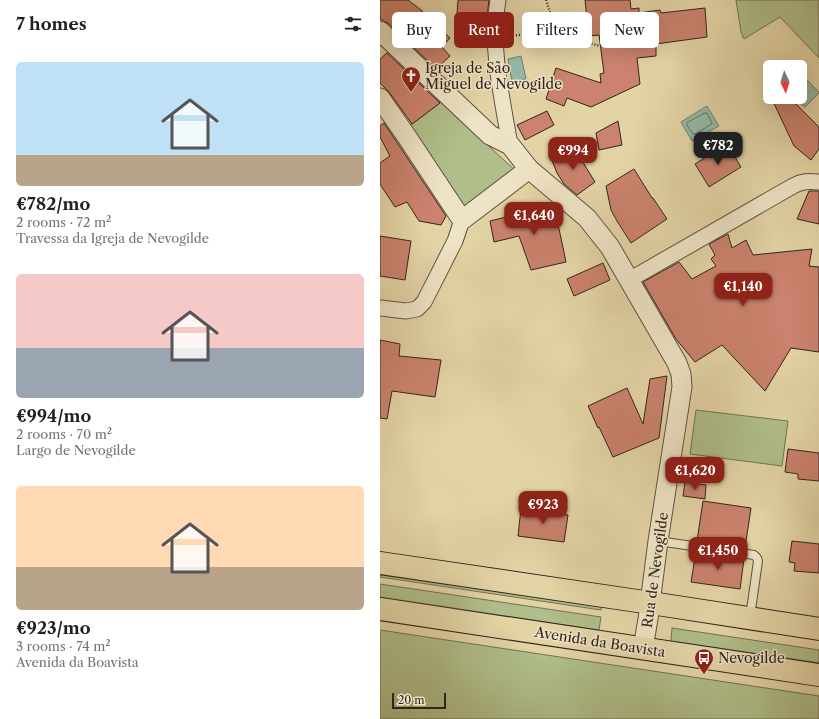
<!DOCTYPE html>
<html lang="en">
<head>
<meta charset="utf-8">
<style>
  body { margin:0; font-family:"Libre Caslon Text",serif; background:#f6f6f6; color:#202124; height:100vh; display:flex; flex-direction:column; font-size:15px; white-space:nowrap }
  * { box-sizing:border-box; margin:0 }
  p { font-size:13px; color:#757577 }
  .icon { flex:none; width:22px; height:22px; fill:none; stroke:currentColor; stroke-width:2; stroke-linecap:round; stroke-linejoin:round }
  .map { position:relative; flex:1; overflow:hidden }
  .details { display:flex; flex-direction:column; background:#fff; width:380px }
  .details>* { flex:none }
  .guide { position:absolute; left:12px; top:12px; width:367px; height:36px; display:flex; gap:8px }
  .needle { width:26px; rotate:176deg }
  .buttons { position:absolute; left:383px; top:60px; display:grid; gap:8px }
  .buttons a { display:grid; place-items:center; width:44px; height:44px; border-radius:6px; background:#fff; box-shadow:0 4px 16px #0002; font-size:20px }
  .scale { position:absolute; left:12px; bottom:10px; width:54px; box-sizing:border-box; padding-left:4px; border:2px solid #312520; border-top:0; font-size:11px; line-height:14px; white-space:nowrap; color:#312520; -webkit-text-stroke:3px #ede3c5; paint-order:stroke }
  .price { position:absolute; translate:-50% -34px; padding:0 9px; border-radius:8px; background:#8f2418; color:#fff; font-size:13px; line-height:26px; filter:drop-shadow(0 1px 2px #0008) }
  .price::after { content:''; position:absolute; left:50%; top:24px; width:12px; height:9px; margin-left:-6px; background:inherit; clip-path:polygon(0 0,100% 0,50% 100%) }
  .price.selected { background:#222; color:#fff }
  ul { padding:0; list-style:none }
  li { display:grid; align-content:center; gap:8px; height:212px; padding:0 16px }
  li span { display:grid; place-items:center; height:124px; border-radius:6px; color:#555 }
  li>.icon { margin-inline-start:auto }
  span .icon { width:72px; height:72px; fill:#fffc; stroke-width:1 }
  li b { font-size:17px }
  h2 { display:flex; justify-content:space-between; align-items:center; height:48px; padding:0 16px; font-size:17px }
  .tag { padding:0 14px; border-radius:6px; background:#fff; box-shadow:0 4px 16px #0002; font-size:14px; line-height:36px }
  .tag.selected { background:#8f2418; color:#fff }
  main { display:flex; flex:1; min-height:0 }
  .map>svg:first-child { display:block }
</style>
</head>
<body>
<main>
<section class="details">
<h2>7 homes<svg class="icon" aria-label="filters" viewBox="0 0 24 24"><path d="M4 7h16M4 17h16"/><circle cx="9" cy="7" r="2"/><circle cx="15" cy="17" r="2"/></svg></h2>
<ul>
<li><span style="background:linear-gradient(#bfe0f5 75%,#b9a48a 0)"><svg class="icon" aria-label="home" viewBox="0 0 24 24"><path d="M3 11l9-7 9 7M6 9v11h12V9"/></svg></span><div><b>€782/mo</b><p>2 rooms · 72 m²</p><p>Travessa da Igreja de Nevogilde</p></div></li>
<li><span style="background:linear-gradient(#f6c9c9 60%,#9aa5b1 0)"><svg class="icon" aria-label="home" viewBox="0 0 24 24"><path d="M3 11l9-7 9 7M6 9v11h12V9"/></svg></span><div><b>€994/mo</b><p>2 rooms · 70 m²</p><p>Largo de Nevogilde</p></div></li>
<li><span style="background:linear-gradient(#ffd9b3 65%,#b9a48a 0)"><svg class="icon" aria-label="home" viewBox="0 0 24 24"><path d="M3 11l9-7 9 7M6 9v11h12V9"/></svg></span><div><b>€923/mo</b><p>3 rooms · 74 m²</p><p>Avenida da Boavista</p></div></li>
</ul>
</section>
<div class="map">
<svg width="439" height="719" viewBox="0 0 439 719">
  <rect width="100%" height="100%" fill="#e3d4a6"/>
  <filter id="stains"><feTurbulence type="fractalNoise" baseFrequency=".005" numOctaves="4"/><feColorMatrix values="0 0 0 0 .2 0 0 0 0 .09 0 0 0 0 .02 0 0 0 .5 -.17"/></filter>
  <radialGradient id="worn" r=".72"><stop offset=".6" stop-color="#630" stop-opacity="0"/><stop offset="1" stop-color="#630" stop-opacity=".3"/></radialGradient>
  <g fill="#afbe8a" stroke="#707255">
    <polygon points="356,0 439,0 439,58 400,17 364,39 361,32"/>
    <polygon points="61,102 138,173 84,213 27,128"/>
    <polygon points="316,410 408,421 402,466 310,454"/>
    <polygon points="0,574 222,607 221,610 0,577"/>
    <polygon points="0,584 221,617 219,630 0,597"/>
    <polygon points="292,628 439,650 439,663 291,641"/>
    <polygon points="0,630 439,696 439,719 0,719"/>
  </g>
  <g fill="#95b8a6" stroke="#6d7d70">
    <polygon points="141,56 146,79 132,82 128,59"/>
    <polygon points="420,73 439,92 439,93 425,107 420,103 425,98 420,92"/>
    <polygon points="327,106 339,126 312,141 301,122"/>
  </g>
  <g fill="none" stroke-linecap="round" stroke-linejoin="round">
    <polygon stroke="#636e63" stroke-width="1" points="325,113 327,113 332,123 332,124 315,134 313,134 307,125 307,123"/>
  </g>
  <g fill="#cb826e" stroke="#312520">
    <polygon points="0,0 28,0 41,10 70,38 62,47 70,56 56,69 8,23 0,19"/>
    <polygon points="78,0 109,0 107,17 77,14"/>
    <polygon points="205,0 250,0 251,9 259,8 259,13 280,10 281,13 325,8 327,37 276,44 276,56 257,58 260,84 211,107 187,98 184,106 166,99 176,68 221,83 220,74 224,73 219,35 209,36"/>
    <polygon points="7,53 60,103 32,124 9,92 0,83 0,59"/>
    <polygon points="391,97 409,97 439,127 439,149 431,160 414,146"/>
    <polygon points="167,111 174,125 145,140 137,125"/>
    <polygon points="238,121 242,145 219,150 216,133"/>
    <polygon points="4,123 66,216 61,225 39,221 27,202 15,207 0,184 0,163 10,156 0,137 0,126"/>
    <polygon points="347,144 361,167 329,187 315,164"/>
    <polygon points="193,146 215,182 197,195 184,184 177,173 171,158"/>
    <polygon points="254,169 272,198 273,198 287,219 251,243 237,221 231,210 226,186"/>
    <polygon points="429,191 439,191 439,224 417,219"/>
    <polygon points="174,205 186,262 151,270 139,236 114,242 110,221"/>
    <polygon points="348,234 352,248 366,240 373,255 432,249 429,266 439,267 439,352 411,348 385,391 342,345 315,362 296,339 263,282 299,262 312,279 336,266 331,259 335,255 329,244"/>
    <polygon points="0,236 31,241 25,280 0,276"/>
    <polygon points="223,263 230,280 194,296 187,279"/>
    <polygon points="0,340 20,344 19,356 61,360 55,397 12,391 7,419 0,418"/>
    <polygon points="287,376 279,438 233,457 219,427 218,428 208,406 247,388 263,424 270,379"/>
    <polygon points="408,449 439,453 439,481 418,479 418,474 405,472"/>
    <polygon points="305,482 326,485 325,499 303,496"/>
    <polygon points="323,501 371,508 365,548 317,541"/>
    <polygon points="141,508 188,515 184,542 138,536"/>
    <polygon points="412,541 439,544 439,573 414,571 415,563 409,562"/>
    <polygon points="316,552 364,559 360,589 311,582"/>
  </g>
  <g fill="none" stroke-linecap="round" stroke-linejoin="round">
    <g stroke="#5e5142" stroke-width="10">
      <polyline id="service" points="278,541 374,555 377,558 378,561 370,617"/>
    </g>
    <g stroke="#5e5142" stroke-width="17">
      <g id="minor">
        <path d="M 118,0 C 117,7 116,14 115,22 C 114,63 123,104 130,145"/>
        <path d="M 249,280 L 413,186 C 422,181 429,181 439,182"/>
        <polyline points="0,308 26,311 37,309 44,302 75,241 82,220"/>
      </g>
    </g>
    <g stroke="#5e5142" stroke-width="21">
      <g id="tertiary">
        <polyline points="0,31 110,135 130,145 149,169 82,220 27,137 0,98"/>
        <polyline points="149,169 207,218 230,247 297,363 301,374 302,387 278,541 268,619 263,648"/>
      </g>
    </g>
    <g stroke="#312520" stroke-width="24">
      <g id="primary">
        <polyline points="0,563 271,603 439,629"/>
        <polyline points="0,609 439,675"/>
      </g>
    </g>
    <g stroke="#312520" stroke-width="2.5" stroke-dasharray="1 2" stroke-linecap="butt">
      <polyline points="166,0 170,12 199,40 220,46"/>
      <polyline points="130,36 187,30"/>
    </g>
    <use href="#service" stroke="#ede3c5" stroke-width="8"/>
    <use href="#minor" stroke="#ede3c5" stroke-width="15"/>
    <use href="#tertiary" stroke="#ede3c5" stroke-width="19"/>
    <use href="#primary" stroke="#e3d4a6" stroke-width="22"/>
  </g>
  <defs>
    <g id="church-pin" transform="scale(1)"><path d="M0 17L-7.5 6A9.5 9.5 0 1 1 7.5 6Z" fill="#8f2418" stroke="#ede3c5"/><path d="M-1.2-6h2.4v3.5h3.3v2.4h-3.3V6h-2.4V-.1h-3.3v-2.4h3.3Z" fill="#fff"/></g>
    <g id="bus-pin" transform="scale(1)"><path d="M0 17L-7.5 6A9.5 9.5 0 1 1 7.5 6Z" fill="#8f2418" stroke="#ede3c5"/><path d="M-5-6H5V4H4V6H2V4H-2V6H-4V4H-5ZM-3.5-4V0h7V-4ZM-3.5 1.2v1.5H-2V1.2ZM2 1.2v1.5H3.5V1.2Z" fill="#fff"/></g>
  </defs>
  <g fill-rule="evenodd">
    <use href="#church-pin" x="31" y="76"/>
    <use href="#bus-pin" x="324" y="658"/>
  </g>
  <g text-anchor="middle" stroke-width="3" stroke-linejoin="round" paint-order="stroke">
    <g font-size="14" fill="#312520" stroke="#ede3c5" text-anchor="start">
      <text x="45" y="73">Igreja de São<tspan x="45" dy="16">Miguel de Nevogilde</tspan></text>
      <text x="338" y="663">Nevogilde</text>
    </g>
    <g font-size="14" fill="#312520" stroke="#ede3c5">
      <text transform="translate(275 570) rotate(-82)" y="5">Rua de Nevogilde</text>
      <text transform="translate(220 642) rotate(9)" y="5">Avenida da Boavista</text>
    </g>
  </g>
  <rect width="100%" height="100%" filter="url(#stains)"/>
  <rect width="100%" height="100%" fill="url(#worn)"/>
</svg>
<div class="buttons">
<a><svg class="needle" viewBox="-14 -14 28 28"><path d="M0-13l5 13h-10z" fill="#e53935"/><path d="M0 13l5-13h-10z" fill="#757577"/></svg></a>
</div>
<div class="scale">20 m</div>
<b class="price selected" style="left:338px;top:166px">€782</b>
<b class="price" style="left:193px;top:171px">€994</b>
<b class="price" style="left:154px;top:236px">€1,640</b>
<b class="price" style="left:363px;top:307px">€1,140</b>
<b class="price" style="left:315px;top:491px">€1,620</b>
<b class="price" style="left:163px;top:525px">€923</b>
<b class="price" style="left:338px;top:571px">€1,450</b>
<div class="guide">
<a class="tag">Buy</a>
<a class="tag selected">Rent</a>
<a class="tag">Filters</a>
<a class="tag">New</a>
</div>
</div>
</main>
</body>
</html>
